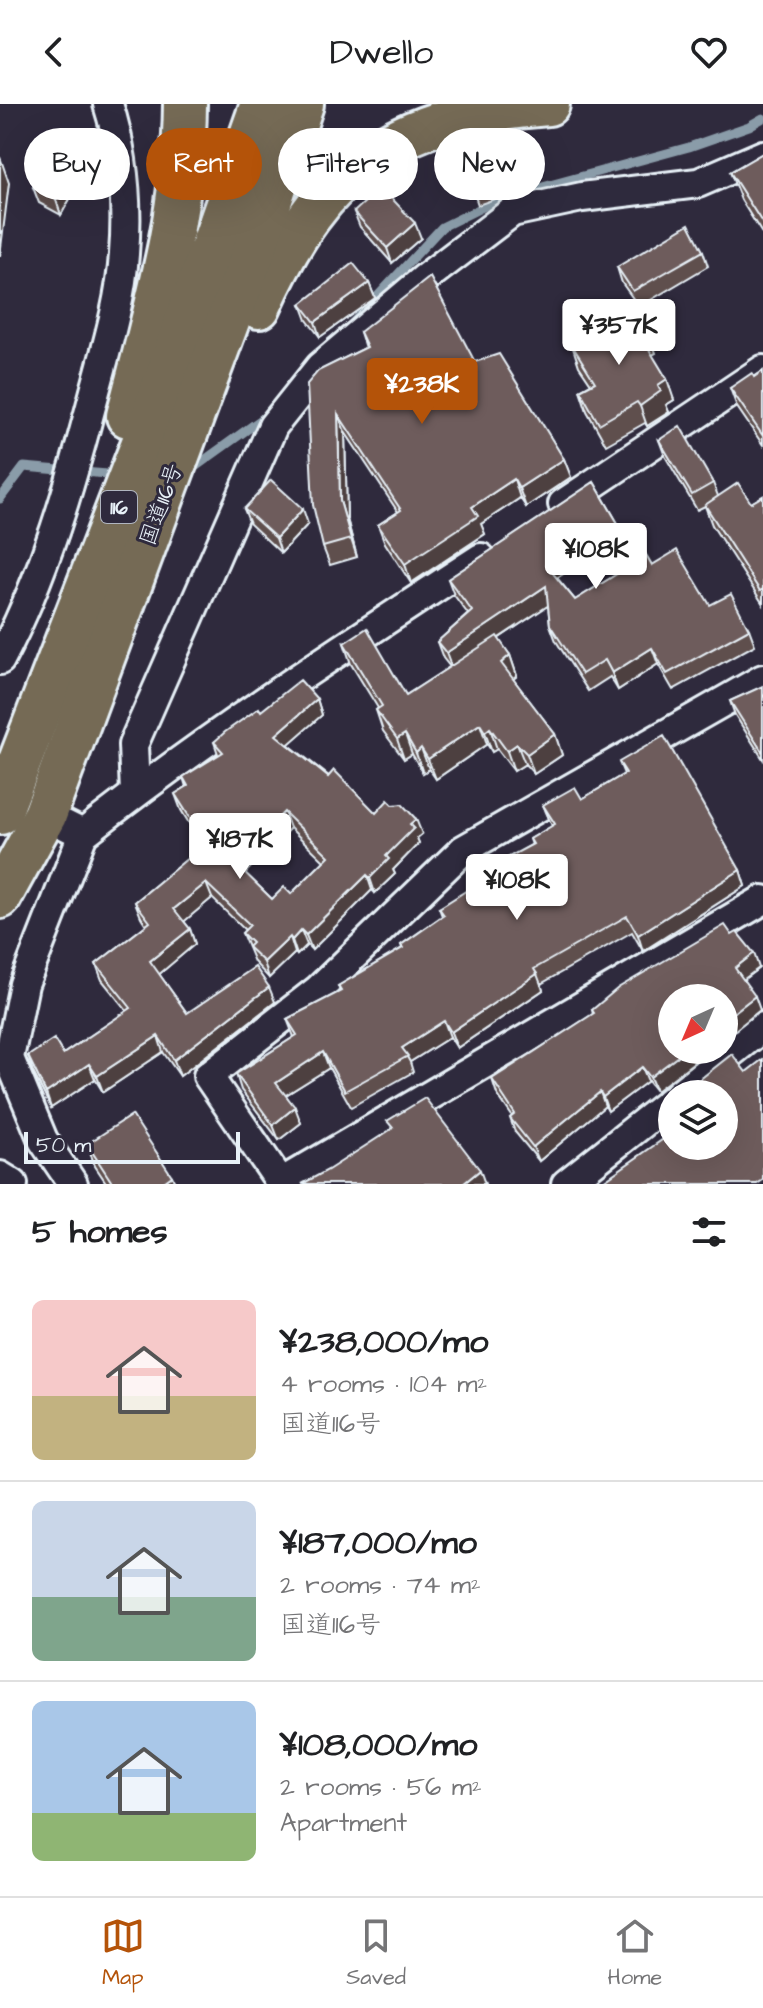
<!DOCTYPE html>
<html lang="en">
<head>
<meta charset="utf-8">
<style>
  body { margin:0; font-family:"Architects Daughter","Klee One",sans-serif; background:#f6f6f6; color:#202124; height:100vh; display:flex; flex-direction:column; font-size:30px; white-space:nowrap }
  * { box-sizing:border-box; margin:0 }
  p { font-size:26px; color:#757577 }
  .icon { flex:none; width:44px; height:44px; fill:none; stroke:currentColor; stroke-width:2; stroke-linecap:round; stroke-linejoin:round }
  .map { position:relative; height:1080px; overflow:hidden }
  .drawer { display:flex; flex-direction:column; background:#fff; flex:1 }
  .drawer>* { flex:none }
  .guide { position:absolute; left:24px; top:24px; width:716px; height:72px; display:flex; gap:16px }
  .needle { width:52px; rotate:224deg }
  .fabs { position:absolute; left:658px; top:880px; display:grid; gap:16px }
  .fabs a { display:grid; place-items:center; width:80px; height:80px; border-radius:50%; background:#fff; box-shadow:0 8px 32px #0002; font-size:40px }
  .scale { position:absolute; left:24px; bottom:20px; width:216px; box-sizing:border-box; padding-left:8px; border:4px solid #e8f1f8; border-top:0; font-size:22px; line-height:28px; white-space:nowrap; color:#e8f1f8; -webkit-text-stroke:6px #2f2a3d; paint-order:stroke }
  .price { position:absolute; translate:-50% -68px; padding:0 18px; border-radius:8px; background:#fff; color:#222; font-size:26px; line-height:52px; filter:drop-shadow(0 2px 4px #0008) }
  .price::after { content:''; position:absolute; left:50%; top:48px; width:24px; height:18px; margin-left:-12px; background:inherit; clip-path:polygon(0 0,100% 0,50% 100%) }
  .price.selected { background:#b45309; color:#fff }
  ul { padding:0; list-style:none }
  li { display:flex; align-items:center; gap:24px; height:200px; padding:0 32px }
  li+li { border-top:2px solid #e0e0e0 }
  li span { display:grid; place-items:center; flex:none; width:224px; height:160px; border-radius:12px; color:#555 }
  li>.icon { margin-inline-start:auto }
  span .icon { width:96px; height:96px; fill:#fffc; stroke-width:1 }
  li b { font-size:34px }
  h2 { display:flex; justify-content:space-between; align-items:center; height:96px; padding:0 32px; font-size:34px }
  .tag { padding:0 28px; border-radius:36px; background:#fff; box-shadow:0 8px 32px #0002; font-size:28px; line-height:72px }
  .tag.selected { background:#b45309; color:#fff }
  header { display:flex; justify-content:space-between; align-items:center; height:104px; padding:0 32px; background:#fff; font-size:36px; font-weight:600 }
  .tab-bar { display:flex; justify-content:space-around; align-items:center; height:112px; border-top:2px solid #e0e0e0; background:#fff; font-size:22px; color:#757577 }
  .tab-bar a { display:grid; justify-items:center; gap:4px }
  .tab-bar .selected { color:#b45309 }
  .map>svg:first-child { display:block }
</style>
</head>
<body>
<header><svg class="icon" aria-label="back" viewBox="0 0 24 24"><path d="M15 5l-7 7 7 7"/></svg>Dwello<svg class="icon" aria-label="heart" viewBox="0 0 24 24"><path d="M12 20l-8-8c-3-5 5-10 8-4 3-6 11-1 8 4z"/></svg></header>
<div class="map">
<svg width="763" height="1080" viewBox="0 0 763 1080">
  <rect width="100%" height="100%" fill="#2f2a3d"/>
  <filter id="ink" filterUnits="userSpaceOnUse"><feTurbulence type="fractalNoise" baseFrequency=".0125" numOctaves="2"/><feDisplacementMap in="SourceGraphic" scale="16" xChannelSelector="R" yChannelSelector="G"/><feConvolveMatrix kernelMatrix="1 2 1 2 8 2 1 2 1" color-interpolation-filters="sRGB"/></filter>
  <g filter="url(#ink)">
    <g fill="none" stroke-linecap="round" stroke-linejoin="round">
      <g stroke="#8a9ca9" stroke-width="9">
        <polyline points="346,226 442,123 499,95 689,43 749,22 763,14"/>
        <polyline points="188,368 270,309"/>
        <polyline points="0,395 24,363 119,371"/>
      </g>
      <g stroke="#e8f1f8" stroke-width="34">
        <g id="minor">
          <polyline points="563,400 763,266"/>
          <path d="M 0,556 C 45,471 71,379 95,287 C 107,242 121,196 124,150 C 128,100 123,47 108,0"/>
          <polyline points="135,689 133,641 273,322 320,263 424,175 512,108 582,93 698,79 763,51"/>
          <path d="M 45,711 L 83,730 C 210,630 346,542 481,454"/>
          <polyline points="679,990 763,923"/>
          <polyline points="0,1072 13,1080"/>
          <polyline points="281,1079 208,972 318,886 463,746 763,575"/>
          <polyline points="73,1080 43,1036 9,954 24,880 83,730"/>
          <polyline points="279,1080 763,796"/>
          <polyline points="566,1080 672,996"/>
        </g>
      </g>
      <g stroke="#e8f1f8" stroke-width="48">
        <g id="highway">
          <path d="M 259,203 C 322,61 394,12 548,0"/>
          <path d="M 128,312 C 155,206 184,111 185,0"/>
          <polyline points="0,709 148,326 262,0"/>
          <polyline points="0,793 45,711 256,141 302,0"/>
        </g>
      </g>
      <use href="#minor" stroke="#2f2a3d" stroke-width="28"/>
      <use href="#highway" stroke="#746b55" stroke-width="42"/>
    </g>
    <g fill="#5f4f4e" stroke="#e8f1f8" stroke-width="2" fill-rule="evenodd">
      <polygon points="86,41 91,57 61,111 39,99 33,83"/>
      <polygon points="763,49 763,131 741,96 730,68"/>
      <polygon points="505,59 514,88 478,101 468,71"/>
      <polygon points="354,108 421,134 392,159 360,123"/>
      <polygon points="703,147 708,162 639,203 622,179 617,163"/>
      <polygon points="369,179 375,194 320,233 307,216 301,200"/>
      <polygon points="360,228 475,258 564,355 571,373 526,403 520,394 481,420 485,430 411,479 385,439 378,421 398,408 345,328 347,415 357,453 330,461 323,443 318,267 365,244"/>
      <polygon points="649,229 656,249 652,251 674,296 666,301 669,308 647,322 645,319 606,341 587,307 580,286 591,280 579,262 572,241"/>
      <polygon points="763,267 763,341 737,303 730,284 754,273"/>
      <polygon points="659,336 713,379 718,392 751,399 763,392 763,500 712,421 705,402 697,406 665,352"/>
      <path d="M 594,378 L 623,428 L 652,461 L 710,501 L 749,525 L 755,541 L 673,586 L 658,560 L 618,586 L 610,573 L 588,587 L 556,537 L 550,521 L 548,501 L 498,535 L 510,551 L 517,572 L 513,575 L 555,630 L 562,651 L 534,670 L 525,660 L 514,667 L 497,645 L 492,648 L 487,640 L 436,675 L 429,665 L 423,669 L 412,650 L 404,655 L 383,627 L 376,606 L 378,604 L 351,560 L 344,539 L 406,591 L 450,563 L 443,554 L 437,538 L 468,510 L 454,491 L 448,475 ZM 601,445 L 617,470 L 575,496 L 557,474 Z"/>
      <polygon points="244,405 308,420 281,449 250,420"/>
      <polygon points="763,582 763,655 735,611 730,597"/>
      <path d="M 317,595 L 322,611 L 288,640 L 376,709 L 422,730 L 417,734 L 419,739 L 393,766 L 395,770 L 375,789 L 372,786 L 312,846 L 307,841 L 297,851 L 295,849 L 269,874 L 254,858 L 242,829 L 245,826 L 212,794 L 184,817 L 190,825 L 195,840 L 159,870 L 187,909 L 275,898 L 180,972 L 163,948 L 103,988 L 95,975 L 51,1004 L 33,968 L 28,952 L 63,950 L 127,907 L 102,876 L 96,860 L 146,821 L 141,813 L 135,798 L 203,742 L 181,706 L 175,690 L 186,683 L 183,673 L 218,650 L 214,638 L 261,607 ZM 290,724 L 324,757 L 291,790 L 272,795 L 245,769 Z"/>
      <polygon points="619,658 740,766 745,782 643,847 632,828 541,880 543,886 457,944 450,933 410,958 413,968 351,1003 329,964 286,991 301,1019 279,1036 241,986 236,970 294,933 287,915 340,888 338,882 402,844 401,841 442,812 439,804 493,791 495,790 491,782 485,766 532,741 530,735 552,722 543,701 582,695 624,670"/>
      <polygon points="759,864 743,876 760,906 672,946 710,946 665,981 656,987 648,977 608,1007 605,1002 539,1057 515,1028 510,1014 512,1012 497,990 492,975 593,910 592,906"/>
      <polygon points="87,1040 172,1072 175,1080 107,1080 95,1062"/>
    </g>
    <g fill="#4d4040" stroke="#e8f1f8" stroke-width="2">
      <polygon points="86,41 91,57 61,111 56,96"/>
      <polygon points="0,53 9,79 0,152"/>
      <polygon points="415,119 421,134 392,159 387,144"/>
      <polygon points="369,179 375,194 320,233 315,218"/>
      <polygon points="667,275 674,296 666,301 669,308 647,322 640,302 658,281"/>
      <polygon points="338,310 345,328 347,415 357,453 351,435 340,397"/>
      <polygon points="564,355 571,373 526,403 519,384"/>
      <polygon points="514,375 520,394 481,420 485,430 411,479 405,460 472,403"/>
      <polygon points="303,405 308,420 281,449 276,434"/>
      <polygon points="596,429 601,445 552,477 546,461"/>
      <polygon points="546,482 552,499 452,565 446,549"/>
      <polygon points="652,544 658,560 618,586 612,569"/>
      <polygon points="510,551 517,572 508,579 501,559"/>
      <polygon points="317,595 322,611 282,646 276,631"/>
      <polygon points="480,620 487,640 436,675 428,655"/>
      <polygon points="490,624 497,645 492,648 485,628"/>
      <polygon points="405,630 412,650 404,655 397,635"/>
      <polygon points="555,630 562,651 534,670 527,650"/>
      <polygon points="517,640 525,660 514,667 507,647"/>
      <polygon points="421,644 429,665 423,669 416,649"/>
      <polygon points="284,708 290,724 240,774 234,758"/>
      <polygon points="416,715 422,730 417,734 419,739 393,766 395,770 375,789 370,774 410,720"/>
      <polygon points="740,766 745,782 643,847 638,831"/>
      <polygon points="367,771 372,786 312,846 306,831"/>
      <polygon points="206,779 212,794 180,821 174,805"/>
      <polygon points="190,825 195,840 156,873 150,857"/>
      <polygon points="301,826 307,841 297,851 292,836"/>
      <polygon points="290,833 295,849 269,874 264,858"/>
      <polygon points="754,849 759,864 740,878 735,864"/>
      <polygon points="537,870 543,886 457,944 451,928"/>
      <polygon points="269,883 275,898 180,972 174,956"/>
      <polygon points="755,892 760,906 724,935 724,916"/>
      <polygon points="444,917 450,933 410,958 402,944"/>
      <polygon points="158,932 163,948 103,988 97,972"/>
      <polygon points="686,946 710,946 656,987 650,973"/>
      <polygon points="323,948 329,964 281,994 276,979"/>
      <polygon points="89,960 95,975 51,1004 46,989"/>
      <polygon points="642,963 648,977 608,1007 603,993"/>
      <polygon points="600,988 605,1002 539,1057 533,1043"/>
      <polygon points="295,1003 301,1019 279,1036 273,1021"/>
      <polygon points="480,1066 485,1080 463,1080"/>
      <polygon points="172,1072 175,1080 161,1080"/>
    </g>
    <g fill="#6e5c5b" stroke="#e8f1f8" stroke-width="2" fill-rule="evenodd">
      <polygon points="64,29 86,41 56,96 33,83"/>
      <polygon points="763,49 763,120 730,68"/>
      <polygon points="505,59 511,80 475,93 468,71"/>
      <polygon points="381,83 415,119 387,144 354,108"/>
      <polygon points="689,120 703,147 633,187 617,163"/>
      <polygon points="353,159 369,179 315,218 301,200"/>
      <polygon points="430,173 475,258 499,250 564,355 519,384 514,375 472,403 478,412 405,460 378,421 401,406 338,310 340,397 351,435 323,443 313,401 307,280 318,267 367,243 360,228"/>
      <polygon points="635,203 649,229 641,232 667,275 658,281 661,287 640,302 637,298 599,320 580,286 595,278 572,241"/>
      <polygon points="763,267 763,332 730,284 752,269 754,273"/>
      <polygon points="680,322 713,379 692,391 659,336"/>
      <polygon points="271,376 303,405 276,434 244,405"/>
      <path d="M 594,378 L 623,428 L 630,423 L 652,461 L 677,446 L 710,501 L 731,490 L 749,525 L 667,570 L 652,544 L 612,569 L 605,556 L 582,570 L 550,521 L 546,482 L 446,549 L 437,538 L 472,507 L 448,475 ZM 596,429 L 620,468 L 575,496 L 546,461 Z"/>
      <polygon points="738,379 751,399 763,392 763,485 760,487 705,401"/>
      <polygon points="367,524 406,591 497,532 510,551 501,559 555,630 527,650 517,640 507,647 490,624 485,628 480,620 428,655 421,644 416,649 405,630 397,635 376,606 382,602 344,539"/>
      <path d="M 300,576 L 317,595 L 276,631 L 328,673 L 334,666 L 376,709 L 388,696 L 393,701 L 402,700 L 416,715 L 410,720 L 414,724 L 386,752 L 389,755 L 370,774 L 367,771 L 306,831 L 301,826 L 292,836 L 290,833 L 264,858 L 248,843 L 252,839 L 242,829 L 250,821 L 206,779 L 174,805 L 190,825 L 150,857 L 187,909 L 255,863 L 269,883 L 174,956 L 158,932 L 97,972 L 89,960 L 46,989 L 28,952 L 54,935 L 63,950 L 131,904 L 96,860 L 150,818 L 135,798 L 206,739 L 175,690 L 188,682 L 183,673 L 223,648 L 214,638 L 225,628 L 259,604 L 261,607 ZM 284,708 L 329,752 L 291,790 L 284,783 L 272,795 L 234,758 Z"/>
      <polygon points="763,582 763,649 730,597"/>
      <polygon points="664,632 740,766 638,831 627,812 534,865 537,870 451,928 444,917 402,944 408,952 345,987 323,948 276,979 295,1003 273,1021 236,970 297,931 287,915 341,887 338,882 403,844 401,841 444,811 439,804 480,778 493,791 498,788 485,766 533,740 530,735 555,720 543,701 575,683 582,695 626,669 619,658"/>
      <polygon points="725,821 732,831 737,828 754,849 735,864 755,892 724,916 724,894 672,894 672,946 686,946 650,973 642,963 603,993 600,988 533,1043 510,1014 515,1010 492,975 594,909 592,906 618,884"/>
      <polygon points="732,950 746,968 763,955 763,1076 757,1080 599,1080 672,1029 672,1042 724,1042 724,990 687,990 685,987"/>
      <polygon points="425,994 480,1066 463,1080 302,1080 328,1066 393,1024 387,1017"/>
      <polygon points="132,1011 172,1072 161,1080 113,1080 87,1040"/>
    </g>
  </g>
  <g text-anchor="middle" stroke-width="6" stroke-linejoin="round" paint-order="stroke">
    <rect fill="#2f2a3d" stroke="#b0b5c0" stroke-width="2" x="101" y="387" width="36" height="32" rx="6"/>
    <g font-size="20" font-weight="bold" fill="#e8f1f8">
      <text x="119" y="410">116</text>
    </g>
    <g font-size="22" fill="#e8f1f8" stroke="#2f2a3d">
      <text transform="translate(160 400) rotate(-70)" y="8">国道116号</text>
    </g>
  </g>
</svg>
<div class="fabs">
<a><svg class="needle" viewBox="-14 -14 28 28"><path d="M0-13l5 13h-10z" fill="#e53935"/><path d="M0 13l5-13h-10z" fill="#757577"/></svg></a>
<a><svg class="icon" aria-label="layers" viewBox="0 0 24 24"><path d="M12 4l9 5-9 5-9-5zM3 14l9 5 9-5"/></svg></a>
</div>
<div class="scale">50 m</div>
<b class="price" style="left:619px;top:263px">¥357K</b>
<b class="price selected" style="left:422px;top:322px">¥238K</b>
<b class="price" style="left:596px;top:487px">¥108K</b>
<b class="price" style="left:240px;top:777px">¥187K</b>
<b class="price" style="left:517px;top:818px">¥108K</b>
<div class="guide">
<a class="tag">Buy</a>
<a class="tag selected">Rent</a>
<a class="tag">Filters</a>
<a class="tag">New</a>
</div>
</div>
<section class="drawer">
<h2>5 homes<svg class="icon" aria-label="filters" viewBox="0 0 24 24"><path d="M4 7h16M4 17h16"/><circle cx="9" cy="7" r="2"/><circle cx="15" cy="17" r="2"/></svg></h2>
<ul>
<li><span style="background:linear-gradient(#f6c9c9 60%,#c2b280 0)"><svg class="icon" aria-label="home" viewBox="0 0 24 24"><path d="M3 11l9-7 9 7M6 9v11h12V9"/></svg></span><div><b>¥238,000/mo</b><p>4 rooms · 104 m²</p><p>国道116号</p></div></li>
<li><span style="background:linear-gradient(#c9d6e8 60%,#7fa58c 0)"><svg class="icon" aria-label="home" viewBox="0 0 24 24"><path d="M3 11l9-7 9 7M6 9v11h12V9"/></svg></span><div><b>¥187,000/mo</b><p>2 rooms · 74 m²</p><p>国道116号</p></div></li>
<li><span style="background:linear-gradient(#a9c7e8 70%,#8fb573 0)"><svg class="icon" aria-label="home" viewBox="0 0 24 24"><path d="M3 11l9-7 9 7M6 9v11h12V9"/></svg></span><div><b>¥108,000/mo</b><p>2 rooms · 56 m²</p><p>Apartment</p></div></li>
</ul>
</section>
<nav class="tab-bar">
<a class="selected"><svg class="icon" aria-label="map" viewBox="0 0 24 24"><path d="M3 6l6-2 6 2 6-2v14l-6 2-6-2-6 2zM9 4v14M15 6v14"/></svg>Map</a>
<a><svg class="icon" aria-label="saved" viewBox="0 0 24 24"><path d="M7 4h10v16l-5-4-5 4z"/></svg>Saved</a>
<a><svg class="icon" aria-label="home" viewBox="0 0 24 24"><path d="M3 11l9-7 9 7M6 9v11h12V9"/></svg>Home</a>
</nav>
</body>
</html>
